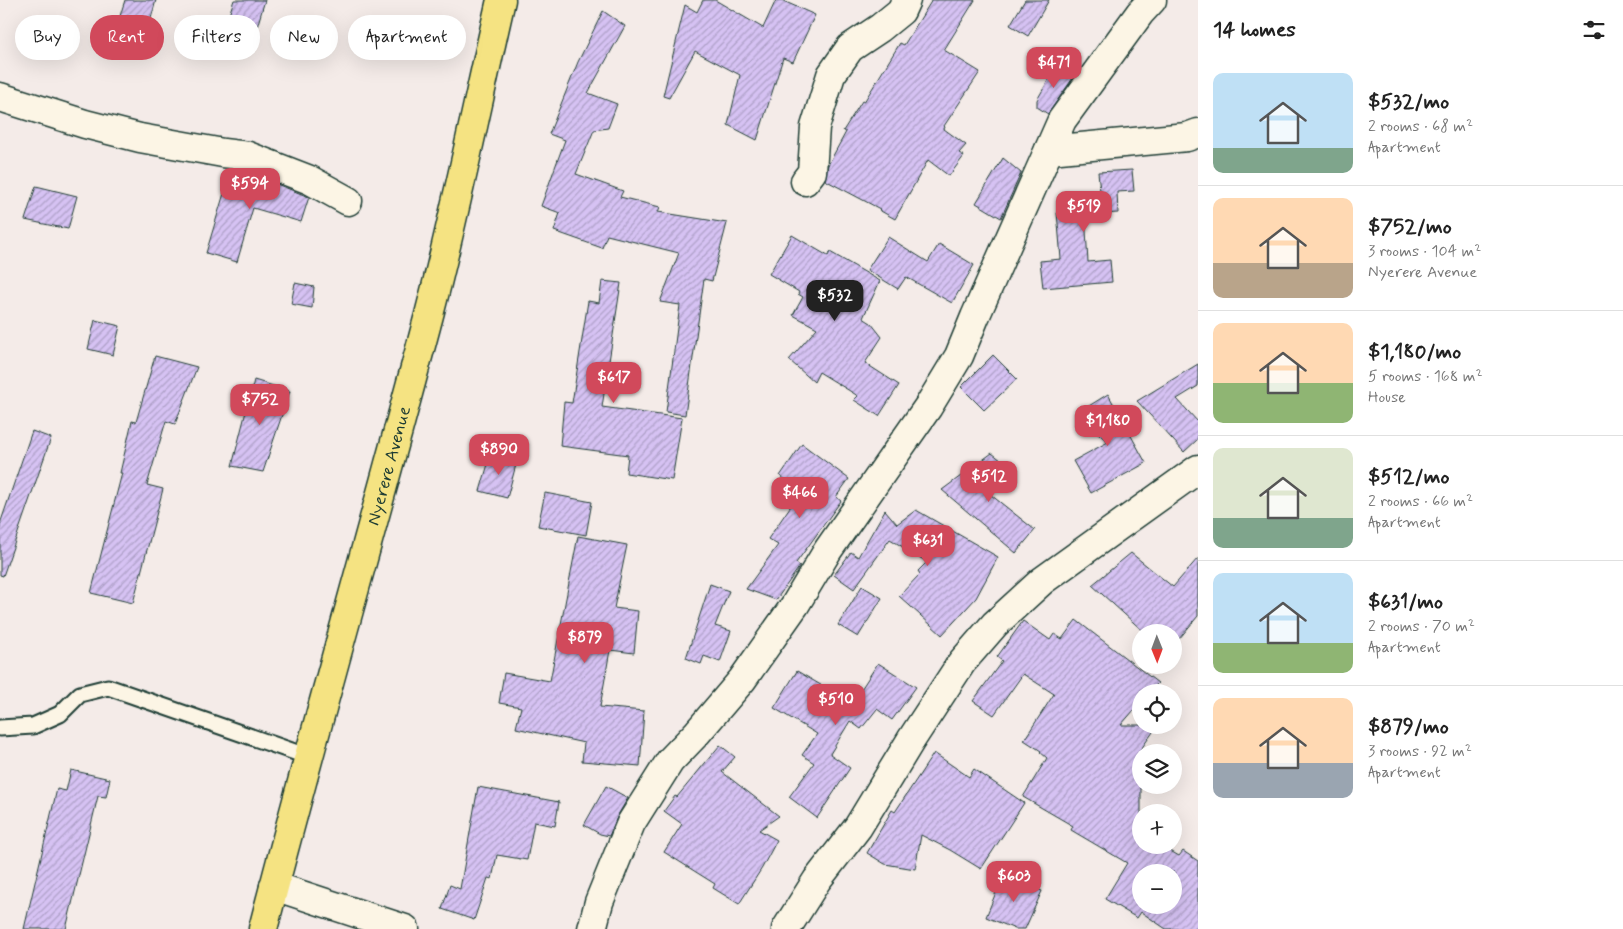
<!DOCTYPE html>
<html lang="en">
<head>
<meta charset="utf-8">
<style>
  body { margin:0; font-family:Mynerve,sans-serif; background:#f2f2f2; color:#222; height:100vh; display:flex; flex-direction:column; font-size:19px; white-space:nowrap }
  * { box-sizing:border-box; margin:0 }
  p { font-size:16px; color:#767676 }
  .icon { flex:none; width:28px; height:28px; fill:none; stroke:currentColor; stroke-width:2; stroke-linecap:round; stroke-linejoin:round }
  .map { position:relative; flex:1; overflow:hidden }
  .details { display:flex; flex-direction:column; background:#fff; width:425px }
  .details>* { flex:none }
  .top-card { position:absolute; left:15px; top:15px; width:475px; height:45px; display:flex; gap:10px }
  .needle { width:32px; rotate:179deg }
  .buttons { position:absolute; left:1132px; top:624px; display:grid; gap:10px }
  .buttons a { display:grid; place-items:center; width:50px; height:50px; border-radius:50%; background:#fff; box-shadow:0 5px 20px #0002; font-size:25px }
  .price { position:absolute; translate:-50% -42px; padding:0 11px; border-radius:10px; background:#d1495b; color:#fff; font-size:16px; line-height:32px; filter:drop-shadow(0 1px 2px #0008) }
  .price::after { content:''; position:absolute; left:50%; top:30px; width:15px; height:11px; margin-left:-8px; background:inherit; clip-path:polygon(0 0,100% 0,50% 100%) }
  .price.active { background:#222; color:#fff }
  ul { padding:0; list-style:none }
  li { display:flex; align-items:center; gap:15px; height:125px; padding:0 15px }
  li+li { border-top:1px solid #e0e0e0 }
  li span { display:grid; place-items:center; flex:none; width:140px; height:100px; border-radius:10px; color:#555 }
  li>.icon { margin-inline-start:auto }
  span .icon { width:60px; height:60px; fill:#fffc; stroke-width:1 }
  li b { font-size:21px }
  h2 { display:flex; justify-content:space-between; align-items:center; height:60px; padding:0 15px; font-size:21px }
  .tag { padding:0 18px; border-radius:22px; background:#fff; box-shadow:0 5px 20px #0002; font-size:18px; line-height:45px }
  .tag.active { background:#d1495b; color:#fff }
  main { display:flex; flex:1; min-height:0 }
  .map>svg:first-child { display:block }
</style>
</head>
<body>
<main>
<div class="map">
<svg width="1198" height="929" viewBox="0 0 1198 929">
  <defs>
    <pattern id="building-hatch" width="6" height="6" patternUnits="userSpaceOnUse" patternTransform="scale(1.25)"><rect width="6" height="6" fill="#d6c2f3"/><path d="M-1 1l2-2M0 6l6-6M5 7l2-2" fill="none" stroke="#ad9fc6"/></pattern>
  </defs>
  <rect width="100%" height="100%" fill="#f4ebe8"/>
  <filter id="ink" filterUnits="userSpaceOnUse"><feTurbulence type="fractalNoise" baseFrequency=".02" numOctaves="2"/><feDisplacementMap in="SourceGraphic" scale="10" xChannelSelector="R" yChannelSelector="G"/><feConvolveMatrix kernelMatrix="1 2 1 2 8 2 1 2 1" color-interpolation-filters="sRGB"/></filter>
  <g filter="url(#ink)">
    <g fill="url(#building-hatch)" stroke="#1f3d34" fill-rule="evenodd">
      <polygon points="125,0 156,0 149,26 120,16"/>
      <polygon points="234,0 265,0 250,51 219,45"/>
      <polygon points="703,0 715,0 763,28 776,0 781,0 815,15 793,62 783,58 757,140 728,125 740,75 695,51 669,98 663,96 685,5 697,12"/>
      <polygon points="932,0 975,0 944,50 980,72 944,126 945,127 944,129 966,145 959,153 964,156 949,176 928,160 895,219 879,210 880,209 825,180 828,165 846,132 843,131 862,101 864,102 900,43 904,45"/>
      <polygon points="1025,0 1049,0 1028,36 1010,25"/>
      <polygon points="603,11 625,26 588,93 617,104 608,128 594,130 576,174 623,191 620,197 660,207 658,212 727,223 712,281 704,279 685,415 666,412 680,305 660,302 679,253 607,235 602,248 554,231 560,213 541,206 565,140 549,134 578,62"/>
      <polygon points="1057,65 1075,75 1048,114 1037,107 1037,100"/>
      <polygon points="1003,158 1021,173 1001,218 976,203"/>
      <polygon points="231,170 244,171 309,197 301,222 253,208 237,262 206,253"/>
      <polygon points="1132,170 1134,191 1117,192 1118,213 1085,215 1088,262 1110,260 1112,282 1043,288 1040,261 1061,259 1057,212 1064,211 1063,194 1100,191 1098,172"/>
      <polygon points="36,186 77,196 68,229 25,220"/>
      <polygon points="792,235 828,256 830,252 880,281 863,318 871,323 882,337 865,363 899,385 879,416 854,400 858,396 819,372 814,382 789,360 817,328 793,315 803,297 798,294 799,292 769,274"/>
      <polygon points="888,237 928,262 939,244 974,265 952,303 906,277 898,289 867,270"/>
      <polygon points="602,281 621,283 602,407 682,418 672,480 626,473 628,455 560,446 564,402 572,403 588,301 599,303"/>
      <polygon points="295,283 314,287 312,308 291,304"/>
      <polygon points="95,320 120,326 113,355 88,349"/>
      <polygon points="993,355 1017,379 984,410 961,387"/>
      <polygon points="155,356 197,367 175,424 166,421 147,485 163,489 133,603 91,593 122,473 120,473 132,421 136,422"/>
      <polygon points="1198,364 1198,386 1177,399 1198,422 1198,439 1184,452 1137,401"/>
      <polygon points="254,380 290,391 263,472 232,466"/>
      <polygon points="1108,394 1146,463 1091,493 1073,461 1108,442 1076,414"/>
      <polygon points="32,431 51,438 3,576 0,575 0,524"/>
      <polygon points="802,444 849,479 836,497 841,501 796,563 800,566 776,600 746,589 778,545 768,539 801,491 780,476"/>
      <polygon points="992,453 1006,464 986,491 1035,530 1016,553 942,490"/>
      <polygon points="491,454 517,461 507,498 480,491"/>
      <polygon points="545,493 592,502 586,535 538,526"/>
      <polygon points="885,510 897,524 916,510 998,557 976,598 942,635 899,596 920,574 918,571 927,562 890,539 854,589 834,575 851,552 858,557"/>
      <polygon points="578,536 627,545 614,608 638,611 634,653 610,650 600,707 644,711 640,766 582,761 584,743 516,728 521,707 499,703 504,673 550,681"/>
      <polygon points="1131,553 1173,587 1198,558 1198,616 1174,645 1174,632 1144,632 1092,585"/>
      <polygon points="710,584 729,591 715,626 731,631 720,662 704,656 701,664 686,658"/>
      <polygon points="862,586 882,598 858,637 838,625"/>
      <path d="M 1076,620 L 1158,683 L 1149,692 L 1141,692 L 1141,702 L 1121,725 L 1158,725 L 1141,749 L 1141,845 L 1160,845 L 1179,856 L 1183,851 L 1198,861 L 1198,929 L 1166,929 L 1141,912 L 1137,918 L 1105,899 L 1127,863 L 1071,830 L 1073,826 L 1023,797 L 1047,758 L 1040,752 L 1041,751 L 1024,740 L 1054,694 L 1023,674 L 994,715 L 973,701 L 1002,661 L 997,657 L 1023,621 L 1050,640 L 1054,634 L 1062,639 ZM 1141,872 L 1174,872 L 1174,905 L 1141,905 Z"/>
      <polygon points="878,663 916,687 892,720 877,709 861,729 850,721 830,754 850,768 817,818 789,797 814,763 802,755 817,734 774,708 797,671 836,694 842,686 856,697"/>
      <polygon points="720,745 735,757 722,772 779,816 759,830 777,840 762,868 739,904 713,888 715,884 664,852 682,824 664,811 675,796 677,797"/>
      <polygon points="934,753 969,777 974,769 1024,803 981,869 950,850 921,835 915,869 885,864 867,853 892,810 895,812"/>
      <polygon points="71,770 110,779 106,797 98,796 66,929 24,929 57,789 66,791"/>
      <polygon points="606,786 628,798 618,815 609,836 600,834 584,825"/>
      <polygon points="478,787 559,802 555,826 534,822 527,860 497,855 492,879 488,878 474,920 442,909 450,885 460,889"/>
      <polygon points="1003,875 1042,891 1025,929 1015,929 986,917"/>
    </g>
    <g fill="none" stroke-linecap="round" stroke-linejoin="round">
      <g stroke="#1f3d34" stroke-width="19">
        <polyline id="service" points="0,728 33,726 60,714 80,694 108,687 309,757"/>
      </g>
      <g stroke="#1f3d34" stroke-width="31">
        <g id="minor">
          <polyline points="0,97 85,124 140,138 223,153 248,156 310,180 348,201"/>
          <polyline points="1049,150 1187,137 1198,133"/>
          <polyline points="805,181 812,172 815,127 831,75 850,48 880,28 901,11 906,0"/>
          <polyline points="274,886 405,929"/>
          <polyline points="592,929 599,902 631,823 670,761 696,734 742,680 795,605 828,550 928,407 959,356 975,317 1062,120 1140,13 1152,0"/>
          <polyline points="786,929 817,880 858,827 911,740 962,662 995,624 1042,581 1198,469"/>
        </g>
      </g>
      <g stroke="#1f3d34" stroke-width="31">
        <g id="primary">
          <path id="s1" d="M 263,929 C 316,724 375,520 429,315 C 456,211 477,105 501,0"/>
        </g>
      </g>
      <use href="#service" stroke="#fcf5e5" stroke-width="15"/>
      <use href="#minor" stroke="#fcf5e5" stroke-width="28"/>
      <use href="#primary" stroke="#f5e382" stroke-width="28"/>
    </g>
  </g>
  <g text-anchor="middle" stroke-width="5" stroke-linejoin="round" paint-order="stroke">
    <g font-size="18" fill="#1f3d34" stroke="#fcf5e5">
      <text dy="6" stroke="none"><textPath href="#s1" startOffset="480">Nyerere Avenue</textPath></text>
    </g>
  </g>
</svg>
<div class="buttons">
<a><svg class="needle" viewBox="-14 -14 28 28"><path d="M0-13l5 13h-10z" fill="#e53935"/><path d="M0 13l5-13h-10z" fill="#767676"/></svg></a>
<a><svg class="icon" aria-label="locate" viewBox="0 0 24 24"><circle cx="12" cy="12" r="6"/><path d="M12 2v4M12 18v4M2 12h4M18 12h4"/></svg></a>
<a><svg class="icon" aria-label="layers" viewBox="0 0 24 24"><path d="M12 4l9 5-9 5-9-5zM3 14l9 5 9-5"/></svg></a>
<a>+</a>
<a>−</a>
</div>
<b class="price" style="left:1054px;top:89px">$471</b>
<b class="price" style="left:250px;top:210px">$594</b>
<b class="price" style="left:1084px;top:233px">$519</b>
<b class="price active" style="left:835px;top:322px">$532</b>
<b class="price" style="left:614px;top:404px">$617</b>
<b class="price" style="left:260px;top:426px">$752</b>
<b class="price" style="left:1108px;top:447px">$1,180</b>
<b class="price" style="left:499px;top:476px">$890</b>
<b class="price" style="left:989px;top:503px">$512</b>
<b class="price" style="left:800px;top:519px">$466</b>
<b class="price" style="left:928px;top:567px">$631</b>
<b class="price" style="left:585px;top:664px">$879</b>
<b class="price" style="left:836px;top:726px">$510</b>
<b class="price" style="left:1014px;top:903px">$603</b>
<div class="top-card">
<a class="tag">Buy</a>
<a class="tag active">Rent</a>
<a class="tag">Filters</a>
<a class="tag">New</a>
<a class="tag">Apartment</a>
</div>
</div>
<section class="details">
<h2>14 homes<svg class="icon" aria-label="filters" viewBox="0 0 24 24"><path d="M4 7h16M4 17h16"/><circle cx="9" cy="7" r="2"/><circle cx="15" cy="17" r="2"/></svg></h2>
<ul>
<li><span style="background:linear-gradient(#bfe0f5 75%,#7fa58c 0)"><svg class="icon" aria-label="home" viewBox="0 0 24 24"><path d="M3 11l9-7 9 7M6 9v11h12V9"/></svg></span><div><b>$532/mo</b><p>2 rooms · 68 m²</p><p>Apartment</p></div></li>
<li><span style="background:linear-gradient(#ffd9b3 65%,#b9a48a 0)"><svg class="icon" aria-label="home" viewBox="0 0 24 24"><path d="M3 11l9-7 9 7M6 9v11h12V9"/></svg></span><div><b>$752/mo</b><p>3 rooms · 104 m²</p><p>Nyerere Avenue</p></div></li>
<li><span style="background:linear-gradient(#ffd9b3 60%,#8fb573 0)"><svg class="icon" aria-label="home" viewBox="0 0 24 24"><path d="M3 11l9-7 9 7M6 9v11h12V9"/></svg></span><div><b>$1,180/mo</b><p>5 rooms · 168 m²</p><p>House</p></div></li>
<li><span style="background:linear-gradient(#dfe7d0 70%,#7fa58c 0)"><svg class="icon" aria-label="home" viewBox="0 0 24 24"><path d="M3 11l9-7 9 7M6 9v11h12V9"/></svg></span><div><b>$512/mo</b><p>2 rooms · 66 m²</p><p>Apartment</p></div></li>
<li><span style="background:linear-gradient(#bfe0f5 70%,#8fb573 0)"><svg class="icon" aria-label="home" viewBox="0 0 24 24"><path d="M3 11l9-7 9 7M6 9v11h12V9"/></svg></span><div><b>$631/mo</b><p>2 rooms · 70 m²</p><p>Apartment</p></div></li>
<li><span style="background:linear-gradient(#ffd9b3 65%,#9aa5b1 0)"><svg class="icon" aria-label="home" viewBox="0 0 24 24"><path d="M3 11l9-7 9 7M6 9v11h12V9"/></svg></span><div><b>$879/mo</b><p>3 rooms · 92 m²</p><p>Apartment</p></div></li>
</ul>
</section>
</main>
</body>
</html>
